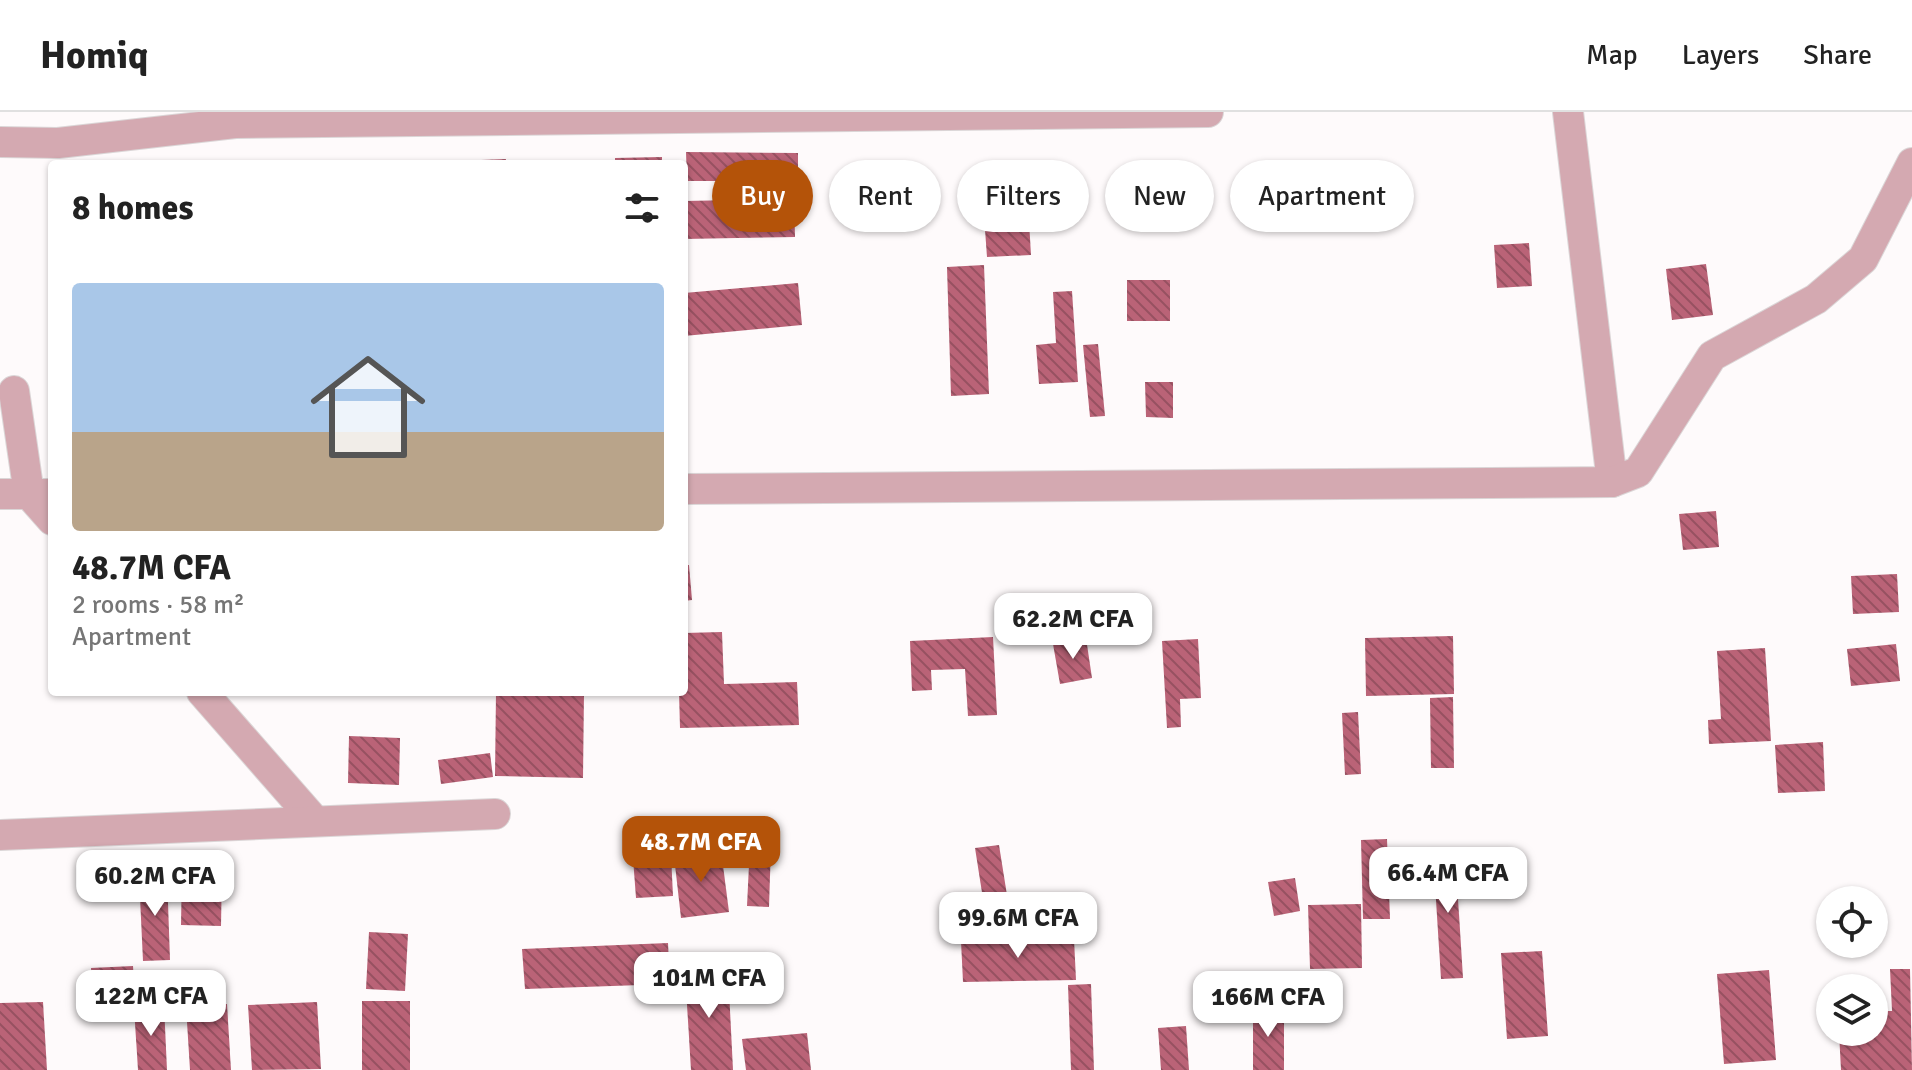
<!DOCTYPE html>
<html lang="en">
<head>
<meta charset="utf-8">
<style>
  body { margin:0; font-family:Signika,sans-serif; background:#f2f2f2; color:#222; height:100vh; display:flex; flex-direction:column; font-size:30px; white-space:nowrap }
  * { box-sizing:border-box; margin:0 }
  p { font-size:26px; color:#767676 }
  .icon { flex:none; width:44px; height:44px; fill:none; stroke:currentColor; stroke-width:2; stroke-linecap:round; stroke-linejoin:round }
  .map { position:relative; flex:1; overflow:hidden }
  .drawer { position:absolute; left:48px; top:48px; width:640px; height:536px; display:flex; flex-direction:column; background:#fff; border-radius:8px; box-shadow:0 2px 6px #0004 }
  .drawer>* { flex:none }
  .hud { position:absolute; left:712px; top:48px; width:760px; height:72px; display:flex; gap:16px }
  .fabs { position:absolute; left:1816px; top:774px; display:grid; gap:16px }
  .fabs a { display:grid; place-items:center; width:72px; height:72px; border-radius:50%; background:#fff; box-shadow:0 2px 6px #0004; font-size:40px }
  .price { position:absolute; translate:-50% -68px; padding:0 18px; border-radius:16px; background:#fff; color:#222; font-size:26px; line-height:52px; filter:drop-shadow(0 2px 4px #0008) }
  .price::after { content:''; position:absolute; left:50%; top:48px; width:24px; height:18px; margin-left:-12px; background:inherit; clip-path:polygon(0 0,100% 0,50% 100%) }
  .price.on { background:#b45309; color:#fff }
  ul { padding:0; list-style:none }
  li { display:grid; align-content:center; gap:16px; height:424px; padding:0 24px }
  li+li { border-top:2px solid #e0e0e0 }
  li span { display:grid; place-items:center; height:248px; border-radius:8px; color:#555 }
  li>.icon { margin-inline-start:auto }
  span .icon { width:144px; height:144px; fill:#fffc; stroke-width:1 }
  li b { font-size:34px }
  h2 { display:flex; justify-content:space-between; align-items:center; height:96px; padding:0 24px; font-size:34px }
  .chip { padding:0 28px; border-radius:36px; background:#fff; box-shadow:0 2px 6px #0004; font-size:28px; line-height:72px }
  .chip.on { background:#b45309; color:#fff }
  header { display:flex; align-items:center; gap:48px; box-sizing:border-box; height:112px; padding:0 40px; background:#fff; border-bottom:2px solid #e0e0e0 }
  header strong { font-size:38px }
  nav { display:flex; gap:44px; margin-inline-start:auto; font-size:28px }
  .map>svg:first-child { display:block }
</style>
</head>
<body>
<header>
<strong>Homiq</strong>
<nav><a>Map</a><a>Layers</a><a>Share</a></nav>
</header>
<div class="map">
<svg width="1912" height="958" viewBox="0 0 1912 958">
  <defs>
    <pattern id="building-back-hatch" width="6" height="6" patternUnits="userSpaceOnUse" patternTransform="scale(2)"><rect width="6" height="6" fill="#ba6377"/><path d="M-1 5l2 2M0 0l6 6M5-1l2 2" fill="none" stroke="#975161"/></pattern>
  </defs>
  <rect width="100%" height="100%" fill="#fefafb"/>
  <g fill="url(#building-back-hatch)">
    <polygon points="686,40 798,41 798,69 687,69"/>
    <polygon points="662,45 662,52 615,52 615,46"/>
    <polygon points="506,47 506,52 482,52 481,48"/>
    <polygon points="1026,59 1031,143 987,145 981,62"/>
    <polygon points="794,87 795,125 684,127 684,89"/>
    <polygon points="1529,131 1532,174 1497,176 1494,133"/>
    <polygon points="1706,152 1713,203 1672,208 1666,157"/>
    <polygon points="984,153 989,282 951,284 947,155"/>
    <rect x="1127" y="168" width="43" height="41"/>
    <polygon points="798,171 802,213 684,224 684,181"/>
    <polygon points="1072,179 1078,270 1039,272 1036,233 1056,231 1053,180"/>
    <polygon points="1098,232 1105,304 1090,305 1083,233"/>
    <polygon points="1145,270 1173,270 1173,306 1146,305"/>
    <polygon points="1716,399 1719,435 1683,438 1679,402"/>
    <polygon points="684,453 689,453 692,488 684,489"/>
    <polygon points="1897,462 1899,500 1853,502 1851,464"/>
    <polygon points="722,520 724,572 797,570 799,613 680,616 679,580 684,580 684,521"/>
    <polygon points="1453,524 1454,582 1366,584 1365,526"/>
    <polygon points="993,525 997,603 968,604 965,557 931,558 932,578 912,579 910,529"/>
    <polygon points="1086,526 1092,566 1060,572 1053,532"/>
    <polygon points="1198,527 1201,586 1180,587 1181,615 1167,616 1162,529"/>
    <polygon points="1896,532 1900,569 1851,574 1847,537"/>
    <polygon points="1765,536 1771,629 1709,632 1708,608 1721,607 1717,539"/>
    <polygon points="496,580 584,580 583,666 495,664"/>
    <polygon points="1453,585 1454,656 1431,656 1430,586"/>
    <polygon points="1358,600 1361,662 1345,663 1342,601"/>
    <polygon points="349,624 400,626 399,673 348,671"/>
    <polygon points="1823,630 1825,679 1778,681 1775,633"/>
    <polygon points="490,641 493,665 441,672 438,648"/>
    <polygon points="1387,727 1390,807 1363,807 1361,728"/>
    <polygon points="750,732 771,733 769,795 747,794"/>
    <polygon points="999,733 1010,802 986,806 975,736"/>
    <polygon points="721,738 729,800 681,806 674,744"/>
    <polygon points="1455,739 1463,866 1441,867 1433,741"/>
    <polygon points="671,743 673,784 636,786 633,746"/>
    <polygon points="182,756 222,757 221,814 181,813"/>
    <polygon points="167,763 170,848 143,849 139,764"/>
    <polygon points="1295,766 1300,799 1274,804 1268,770"/>
    <polygon points="1361,792 1362,856 1310,857 1308,793"/>
    <polygon points="369,820 408,822 405,879 366,877"/>
    <polygon points="1074,827 1076,868 963,870 961,829"/>
    <polygon points="668,831 670,872 525,877 522,837"/>
    <polygon points="1542,839 1548,924 1507,927 1501,841"/>
    <polygon points="133,854 135,889 93,891 91,856"/>
    <polygon points="1890,857 1910,857 1912,958 1841,958 1839,920 1874,920 1874,899 1892,899"/>
    <polygon points="728,858 733,958 691,958 685,860"/>
    <polygon points="1769,858 1776,948 1724,952 1717,862"/>
    <polygon points="1091,872 1094,958 1071,958 1068,873"/>
    <rect x="362" y="889" width="48" height="69"/>
    <polygon points="43,890 47,958 0,958 0,891"/>
    <polygon points="317,890 321,957 252,958 248,893"/>
    <polygon points="227,892 231,958 190,958 186,894"/>
    <polygon points="164,893 167,958 138,958 134,895"/>
    <rect x="1253" y="896" width="31" height="62"/>
    <polygon points="1186,914 1189,958 1161,958 1158,916"/>
    <polygon points="807,921 811,958 746,958 742,927"/>
  </g>
  <g fill="none" stroke-linecap="round" stroke-linejoin="round">
    <g stroke="#dbd6d7" stroke-width="32">
      <g id="minor">
        <polyline points="1568,0 1612,370"/>
        <polyline points="0,30 58,31 235,11 1208,0"/>
        <polyline points="14,279 29,382 52,408"/>
        <polyline points="684,377 1612,370 1638,360 1712,244 1816,187 1863,147 1912,51"/>
        <polyline points="0,382 50,382"/>
        <polyline points="202,580 315,709"/>
        <polyline points="0,723 495,702"/>
      </g>
    </g>
    <use href="#minor" stroke="#d4a9b1" stroke-width="30"/>
  </g>
</svg>
<div class="fabs">
<a><svg class="icon" aria-label="locate" viewBox="0 0 24 24"><circle cx="12" cy="12" r="6"/><path d="M12 2v4M12 18v4M2 12h4M18 12h4"/></svg></a>
<a><svg class="icon" aria-label="layers" viewBox="0 0 24 24"><path d="M12 4l9 5-9 5-9-5zM3 14l9 5 9-5"/></svg></a>
</div>
<b class="price" style="left:1073px;top:549px">62.2M CFA</b>
<b class="price on" style="left:701px;top:772px">48.7M CFA</b>
<b class="price" style="left:1448px;top:803px">66.4M CFA</b>
<b class="price" style="left:155px;top:806px">60.2M CFA</b>
<b class="price" style="left:1018px;top:848px">99.6M CFA</b>
<b class="price" style="left:709px;top:908px">101M CFA</b>
<b class="price" style="left:151px;top:926px">122M CFA</b>
<b class="price" style="left:1268px;top:927px">166M CFA</b>
<div class="hud">
<a class="chip on">Buy</a>
<a class="chip">Rent</a>
<a class="chip">Filters</a>
<a class="chip">New</a>
<a class="chip">Apartment</a>
</div>
<section class="drawer">
<h2>8 homes<svg class="icon" aria-label="filters" viewBox="0 0 24 24"><path d="M4 7h16M4 17h16"/><circle cx="9" cy="7" r="2"/><circle cx="15" cy="17" r="2"/></svg></h2>
<ul>
<li><span style="background:linear-gradient(#a9c7e8 60%,#b9a48a 0)"><svg class="icon" aria-label="home" viewBox="0 0 24 24"><path d="M3 11l9-7 9 7M6 9v11h12V9"/></svg></span><div><b>48.7M CFA</b><p>2 rooms · 58 m²</p><p>Apartment</p></div></li>
</ul>
</section>
</div>
</body>
</html>
